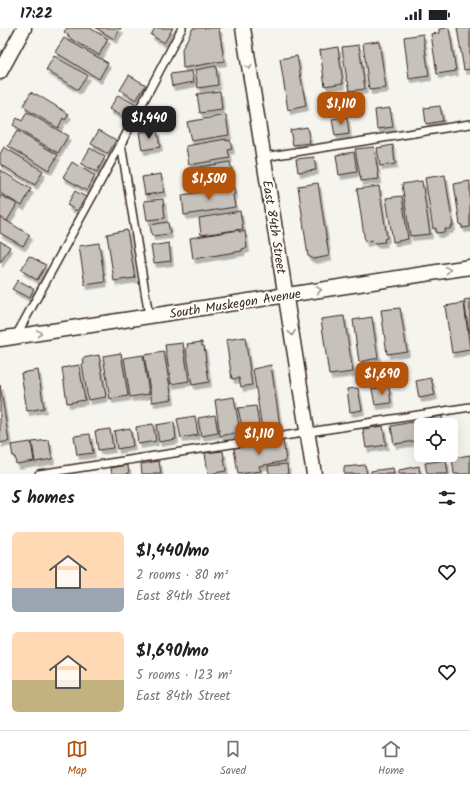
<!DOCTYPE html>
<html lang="en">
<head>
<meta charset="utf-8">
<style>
  body { margin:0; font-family:Kalam,sans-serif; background:#f6f6f6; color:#202124; height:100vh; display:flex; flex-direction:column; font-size:15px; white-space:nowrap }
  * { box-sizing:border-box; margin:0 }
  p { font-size:13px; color:#757577 }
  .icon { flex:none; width:22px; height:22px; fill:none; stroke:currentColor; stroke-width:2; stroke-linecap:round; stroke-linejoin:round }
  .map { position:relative; height:446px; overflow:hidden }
  .details { display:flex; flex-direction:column; background:#fff; flex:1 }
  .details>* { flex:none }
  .controls { position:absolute; left:414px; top:390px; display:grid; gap:8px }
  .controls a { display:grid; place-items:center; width:44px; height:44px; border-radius:6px; background:#fff; box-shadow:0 4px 16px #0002; font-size:20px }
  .price { position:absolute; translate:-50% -34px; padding:0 9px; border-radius:8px; background:#b45309; color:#fff; font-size:13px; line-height:26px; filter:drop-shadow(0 1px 2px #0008) }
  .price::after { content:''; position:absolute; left:50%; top:24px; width:12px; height:9px; margin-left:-6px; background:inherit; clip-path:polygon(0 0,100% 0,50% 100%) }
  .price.on { background:#222; color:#fff }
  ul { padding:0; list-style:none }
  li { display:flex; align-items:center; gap:12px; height:100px; padding:0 12px }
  li span { display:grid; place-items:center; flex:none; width:112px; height:80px; border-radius:6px; color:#555 }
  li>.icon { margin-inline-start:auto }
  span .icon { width:48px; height:48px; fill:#fffc; stroke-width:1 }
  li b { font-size:17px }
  h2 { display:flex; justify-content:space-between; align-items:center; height:48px; padding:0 12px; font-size:17px }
  .status { display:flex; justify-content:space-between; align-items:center; height:28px; padding:0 20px; background:#fff; direction:ltr }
  .status svg { height:11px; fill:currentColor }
  .tab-bar { display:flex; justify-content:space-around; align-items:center; height:56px; border-top:1px solid #e0e0e0; background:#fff; font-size:11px; color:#757577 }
  .tab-bar a { display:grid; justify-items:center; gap:2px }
  .tab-bar .on { color:#b45309 }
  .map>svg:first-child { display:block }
</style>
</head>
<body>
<div class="status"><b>17:22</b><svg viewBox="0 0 49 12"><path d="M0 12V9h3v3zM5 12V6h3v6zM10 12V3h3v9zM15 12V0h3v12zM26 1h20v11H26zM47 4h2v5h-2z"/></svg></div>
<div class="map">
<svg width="470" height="446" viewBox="0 0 470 446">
  <defs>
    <filter id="shadow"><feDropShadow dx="2.5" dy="4.5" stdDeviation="0" flood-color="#0004"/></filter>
  </defs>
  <rect width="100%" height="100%" fill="#f5f4ee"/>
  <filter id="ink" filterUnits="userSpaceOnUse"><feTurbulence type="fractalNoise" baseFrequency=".025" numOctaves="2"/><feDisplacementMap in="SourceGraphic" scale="8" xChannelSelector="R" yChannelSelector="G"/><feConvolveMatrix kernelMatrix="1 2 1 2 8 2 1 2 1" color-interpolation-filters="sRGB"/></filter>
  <g filter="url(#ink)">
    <g fill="#c7c1bb" stroke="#3b2a1e" filter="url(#shadow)">
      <polygon points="67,0 90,0 108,11 99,27 68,9 69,8 64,4"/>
      <polygon points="96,0 121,0 114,11"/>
      <polygon points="155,0 173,0 164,15 151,7"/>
      <polygon points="193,0 219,0 224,33 183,40 182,21"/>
      <polygon points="449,0 456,43 437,46 431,6 439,5 439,1"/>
      <polygon points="457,0 470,0 470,41 464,42"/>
      <polygon points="423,6 429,48 409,51 404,9"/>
      <polygon points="64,10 108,35 99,51 55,24"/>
      <polygon points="379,13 386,60 369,62 363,15"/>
      <polygon points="359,17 365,61 350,63 348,53 347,53 342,19"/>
      <polygon points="338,19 343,55 325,58 320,22"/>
      <polygon points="54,28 87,47 78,62 46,42"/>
      <polygon points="297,28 306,78 288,82 280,31"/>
      <polygon points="216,38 218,57 198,60 195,42"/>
      <polygon points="192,43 194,54 172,58 170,46"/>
      <polygon points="129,47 146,57 136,72 120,62"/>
      <polygon points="220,63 222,82 200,85 197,66"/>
      <polygon points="31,64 35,67 36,66 69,86 65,92 63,90 58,100 26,81 27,80 23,78"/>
      <polygon points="118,67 135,76 127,91 109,81"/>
      <polygon points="440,78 443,93 426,96 424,80"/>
      <polygon points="390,80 393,99 377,101 375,82"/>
      <polygon points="27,84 68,108 58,125 17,101 18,100 13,97 17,90 22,93"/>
      <polygon points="226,87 229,107 191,113 187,94"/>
      <polygon points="347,89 349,106 335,108 332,91"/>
      <polygon points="307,99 310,115 293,117 290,102"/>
      <polygon points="99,102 116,112 108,126 91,116"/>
      <polygon points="157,102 160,119 142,122 139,104"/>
      <polygon points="17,103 58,127 49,142 8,118"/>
      <polygon points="226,111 226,113 230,112 232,121 228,122 230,130 189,137 186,118"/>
      <polygon points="393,117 395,136 380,138 377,120"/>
      <polygon points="4,119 43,143 35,157 0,136 0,126"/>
      <polygon points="374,119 379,151 361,153 355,121"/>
      <polygon points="90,120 105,129 97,144 81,136"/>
      <polygon points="354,124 357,144 339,147 336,127"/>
      <polygon points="314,129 316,142 298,144 296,131"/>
      <polygon points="72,134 95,148 87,163 63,149"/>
      <polygon points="230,134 232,142 228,142 230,155 195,160 193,140"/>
      <polygon points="0,142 31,161 22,178 0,165"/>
      <polygon points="161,146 164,164 145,167 142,149"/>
      <polygon points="445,147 453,198 451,198 450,201 445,201 445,204 436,205 436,200 433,201 425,150"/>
      <polygon points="422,153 430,206 410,208 402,156"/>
      <polygon points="470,153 470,199 462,200 462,197 460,197 454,156"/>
      <polygon points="318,155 329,228 314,231 308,228 298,158"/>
      <polygon points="379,158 387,210 384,211 385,214 375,215 372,212 365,214 357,161"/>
      <polygon points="234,159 235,166 233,167 235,179 184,187 182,167"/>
      <polygon points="75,163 86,169 77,183 67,177"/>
      <polygon points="0,167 17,176 7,193 0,189"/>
      <polygon points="402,168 408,211 393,214 386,170"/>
      <polygon points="163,171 165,190 147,192 144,173"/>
      <polygon points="240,183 243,201 201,207 199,190"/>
      <polygon points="0,189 30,207 23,218 0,205"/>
      <polygon points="168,194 170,206 152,208 150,197"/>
      <polygon points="127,202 135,250 114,253 107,206"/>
      <polygon points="239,202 239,204 245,203 247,220 242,221 242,223 193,231 190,210"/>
      <polygon points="0,213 10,219 0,235"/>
      <polygon points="99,215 105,254 85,257 79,218"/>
      <polygon points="169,215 171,233 154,235 151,218"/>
      <polygon points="29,228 46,237 37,252 21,242"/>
      <polygon points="18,252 34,261 29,270 12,261"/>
      <polygon points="470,271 470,305 469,305 464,272"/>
      <polygon points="464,275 470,322 452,325 445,278"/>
      <polygon points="400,280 407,323 387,326 381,282"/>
      <polygon points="344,288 353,344 329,347 321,291"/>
      <polygon points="372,289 378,330 359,334 353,292"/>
      <polygon points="245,309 252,357 241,359 239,350 232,351 226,312"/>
      <polygon points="202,314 202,318 204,318 209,354 192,357 186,321 188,320 187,316"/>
      <polygon points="183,315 189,353 171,356 165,317"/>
      <polygon points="164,324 172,371 152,374 144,327"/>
      <polygon points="121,325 128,368 110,371 103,328"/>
      <polygon points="99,327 106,369 88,372 82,336 84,336 83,330"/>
      <polygon points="143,327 149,366 130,369 124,330"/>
      <polygon points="79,337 85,372 67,375 62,340"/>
      <polygon points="271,337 280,398 262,401 253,341"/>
      <polygon points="38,342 44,380 27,383 21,345"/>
      <polygon points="431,350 435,367 419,370 416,353"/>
      <polygon points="0,357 9,413 0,415"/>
      <polygon points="389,359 391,375 375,377 372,361"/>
      <polygon points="358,360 362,382 350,384 347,361"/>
      <polygon points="234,369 240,404 220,408 215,372"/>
      <polygon points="256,378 259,397 242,400 238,380"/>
      <polygon points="215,387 218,405 201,408 198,390"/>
      <polygon points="195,388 198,407 181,410 177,391"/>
      <polygon points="442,388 443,397 421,397 421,404 419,392"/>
      <polygon points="174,394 176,411 159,414 156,397"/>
      <polygon points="413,394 416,413 394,416 391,398"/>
      <polygon points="153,396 156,413 138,416 136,399"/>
      <polygon points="383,398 386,417 366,420 363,401"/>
      <polygon points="130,400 133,418 117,421 114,403"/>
      <polygon points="110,401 113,420 98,422 95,403"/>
      <polygon points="90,406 93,425 77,427 74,408"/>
      <polygon points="49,412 52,431 35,434 32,414"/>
      <polygon points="283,412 286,433 259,438 261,443 238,446 234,420"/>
      <polygon points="31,414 34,433 16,436 15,429 13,429 11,417"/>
      <polygon points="223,423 226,443 208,446 205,425"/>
      <polygon points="470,427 470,446 454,446 452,430"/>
      <polygon points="446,432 448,446 427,446 425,435"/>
      <polygon points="159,433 161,446 142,446 141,436"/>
      <polygon points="287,436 288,446 269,446 268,438"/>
      <polygon points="128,437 129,446 112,446 111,440"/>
      <polygon points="365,437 367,446 344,446 344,439"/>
      <polygon points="419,438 420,446 399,446 399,442"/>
      <polygon points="393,440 394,446 371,446 371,443"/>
    </g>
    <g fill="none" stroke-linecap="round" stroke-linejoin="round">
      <g stroke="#3b2a1e" stroke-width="10">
        <g id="lane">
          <polyline points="121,116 149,288"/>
          <polyline points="264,129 470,96"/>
          <polyline points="16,308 121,116 182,0"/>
          <polyline points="39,446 470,379"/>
        </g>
      </g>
      <g stroke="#3b2a1e" stroke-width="17">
        <g id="street">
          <polyline points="243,0 314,446"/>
          <polyline points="0,44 24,0"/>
          <polyline points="0,311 470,239"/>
        </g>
      </g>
      <use href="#lane" stroke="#fdfcf7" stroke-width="7"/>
      <use href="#street" stroke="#fdfcf7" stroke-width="14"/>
    </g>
    <defs><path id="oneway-chevron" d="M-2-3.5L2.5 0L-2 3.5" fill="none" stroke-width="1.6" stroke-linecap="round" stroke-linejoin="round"/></defs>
    <g stroke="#9c938a">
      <use href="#oneway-chevron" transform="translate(249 39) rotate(81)"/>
      <use href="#oneway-chevron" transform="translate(448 242) rotate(-9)"/>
      <use href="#oneway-chevron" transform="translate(319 262) rotate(-9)"/>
      <use href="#oneway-chevron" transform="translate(39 305) rotate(-9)"/>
      <use href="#oneway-chevron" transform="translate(292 305) rotate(81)"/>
    </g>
  </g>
  <g text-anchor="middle" stroke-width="4" stroke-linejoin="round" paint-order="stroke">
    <g font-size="13" fill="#3b2a1e" stroke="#fdfcf7">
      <text transform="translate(275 199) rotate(81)" y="5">East 84th Street</text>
      <text transform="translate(235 275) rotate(-9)" y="5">South Muskegon Avenue</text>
    </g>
  </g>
</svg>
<div class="controls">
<a><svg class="icon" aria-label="locate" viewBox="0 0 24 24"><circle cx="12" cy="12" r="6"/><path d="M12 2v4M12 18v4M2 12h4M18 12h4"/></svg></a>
</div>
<b class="price" style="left:341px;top:98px">$1,110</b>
<b class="price on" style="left:149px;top:112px">$1,440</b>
<b class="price" style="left:209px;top:173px">$1,500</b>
<b class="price" style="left:382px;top:368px">$1,690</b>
<b class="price" style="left:259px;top:428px">$1,110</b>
</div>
<section class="details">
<h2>5 homes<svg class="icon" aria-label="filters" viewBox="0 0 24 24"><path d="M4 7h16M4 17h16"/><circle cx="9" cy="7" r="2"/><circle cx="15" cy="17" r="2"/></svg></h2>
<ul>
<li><span style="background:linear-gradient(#ffd9b3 70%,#9aa5b1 0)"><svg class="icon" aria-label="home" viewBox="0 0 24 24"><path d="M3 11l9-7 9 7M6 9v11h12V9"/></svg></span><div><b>$1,440/mo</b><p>2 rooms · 80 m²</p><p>East 84th Street</p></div><svg class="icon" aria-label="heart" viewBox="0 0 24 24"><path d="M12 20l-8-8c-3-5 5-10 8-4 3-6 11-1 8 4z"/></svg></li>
<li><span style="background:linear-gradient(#ffd9b3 60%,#c2b280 0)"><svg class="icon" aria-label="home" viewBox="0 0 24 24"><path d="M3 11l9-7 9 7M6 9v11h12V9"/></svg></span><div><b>$1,690/mo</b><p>5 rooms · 123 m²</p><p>East 84th Street</p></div><svg class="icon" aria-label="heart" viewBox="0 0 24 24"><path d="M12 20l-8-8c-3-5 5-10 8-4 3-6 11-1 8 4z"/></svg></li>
</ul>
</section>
<nav class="tab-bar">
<a class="on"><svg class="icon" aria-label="map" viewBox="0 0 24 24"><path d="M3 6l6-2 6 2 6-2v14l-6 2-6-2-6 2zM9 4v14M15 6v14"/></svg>Map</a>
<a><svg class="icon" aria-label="saved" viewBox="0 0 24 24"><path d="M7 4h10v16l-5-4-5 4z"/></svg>Saved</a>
<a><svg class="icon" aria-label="home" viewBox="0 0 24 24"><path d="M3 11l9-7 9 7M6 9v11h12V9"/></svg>Home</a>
</nav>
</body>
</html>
